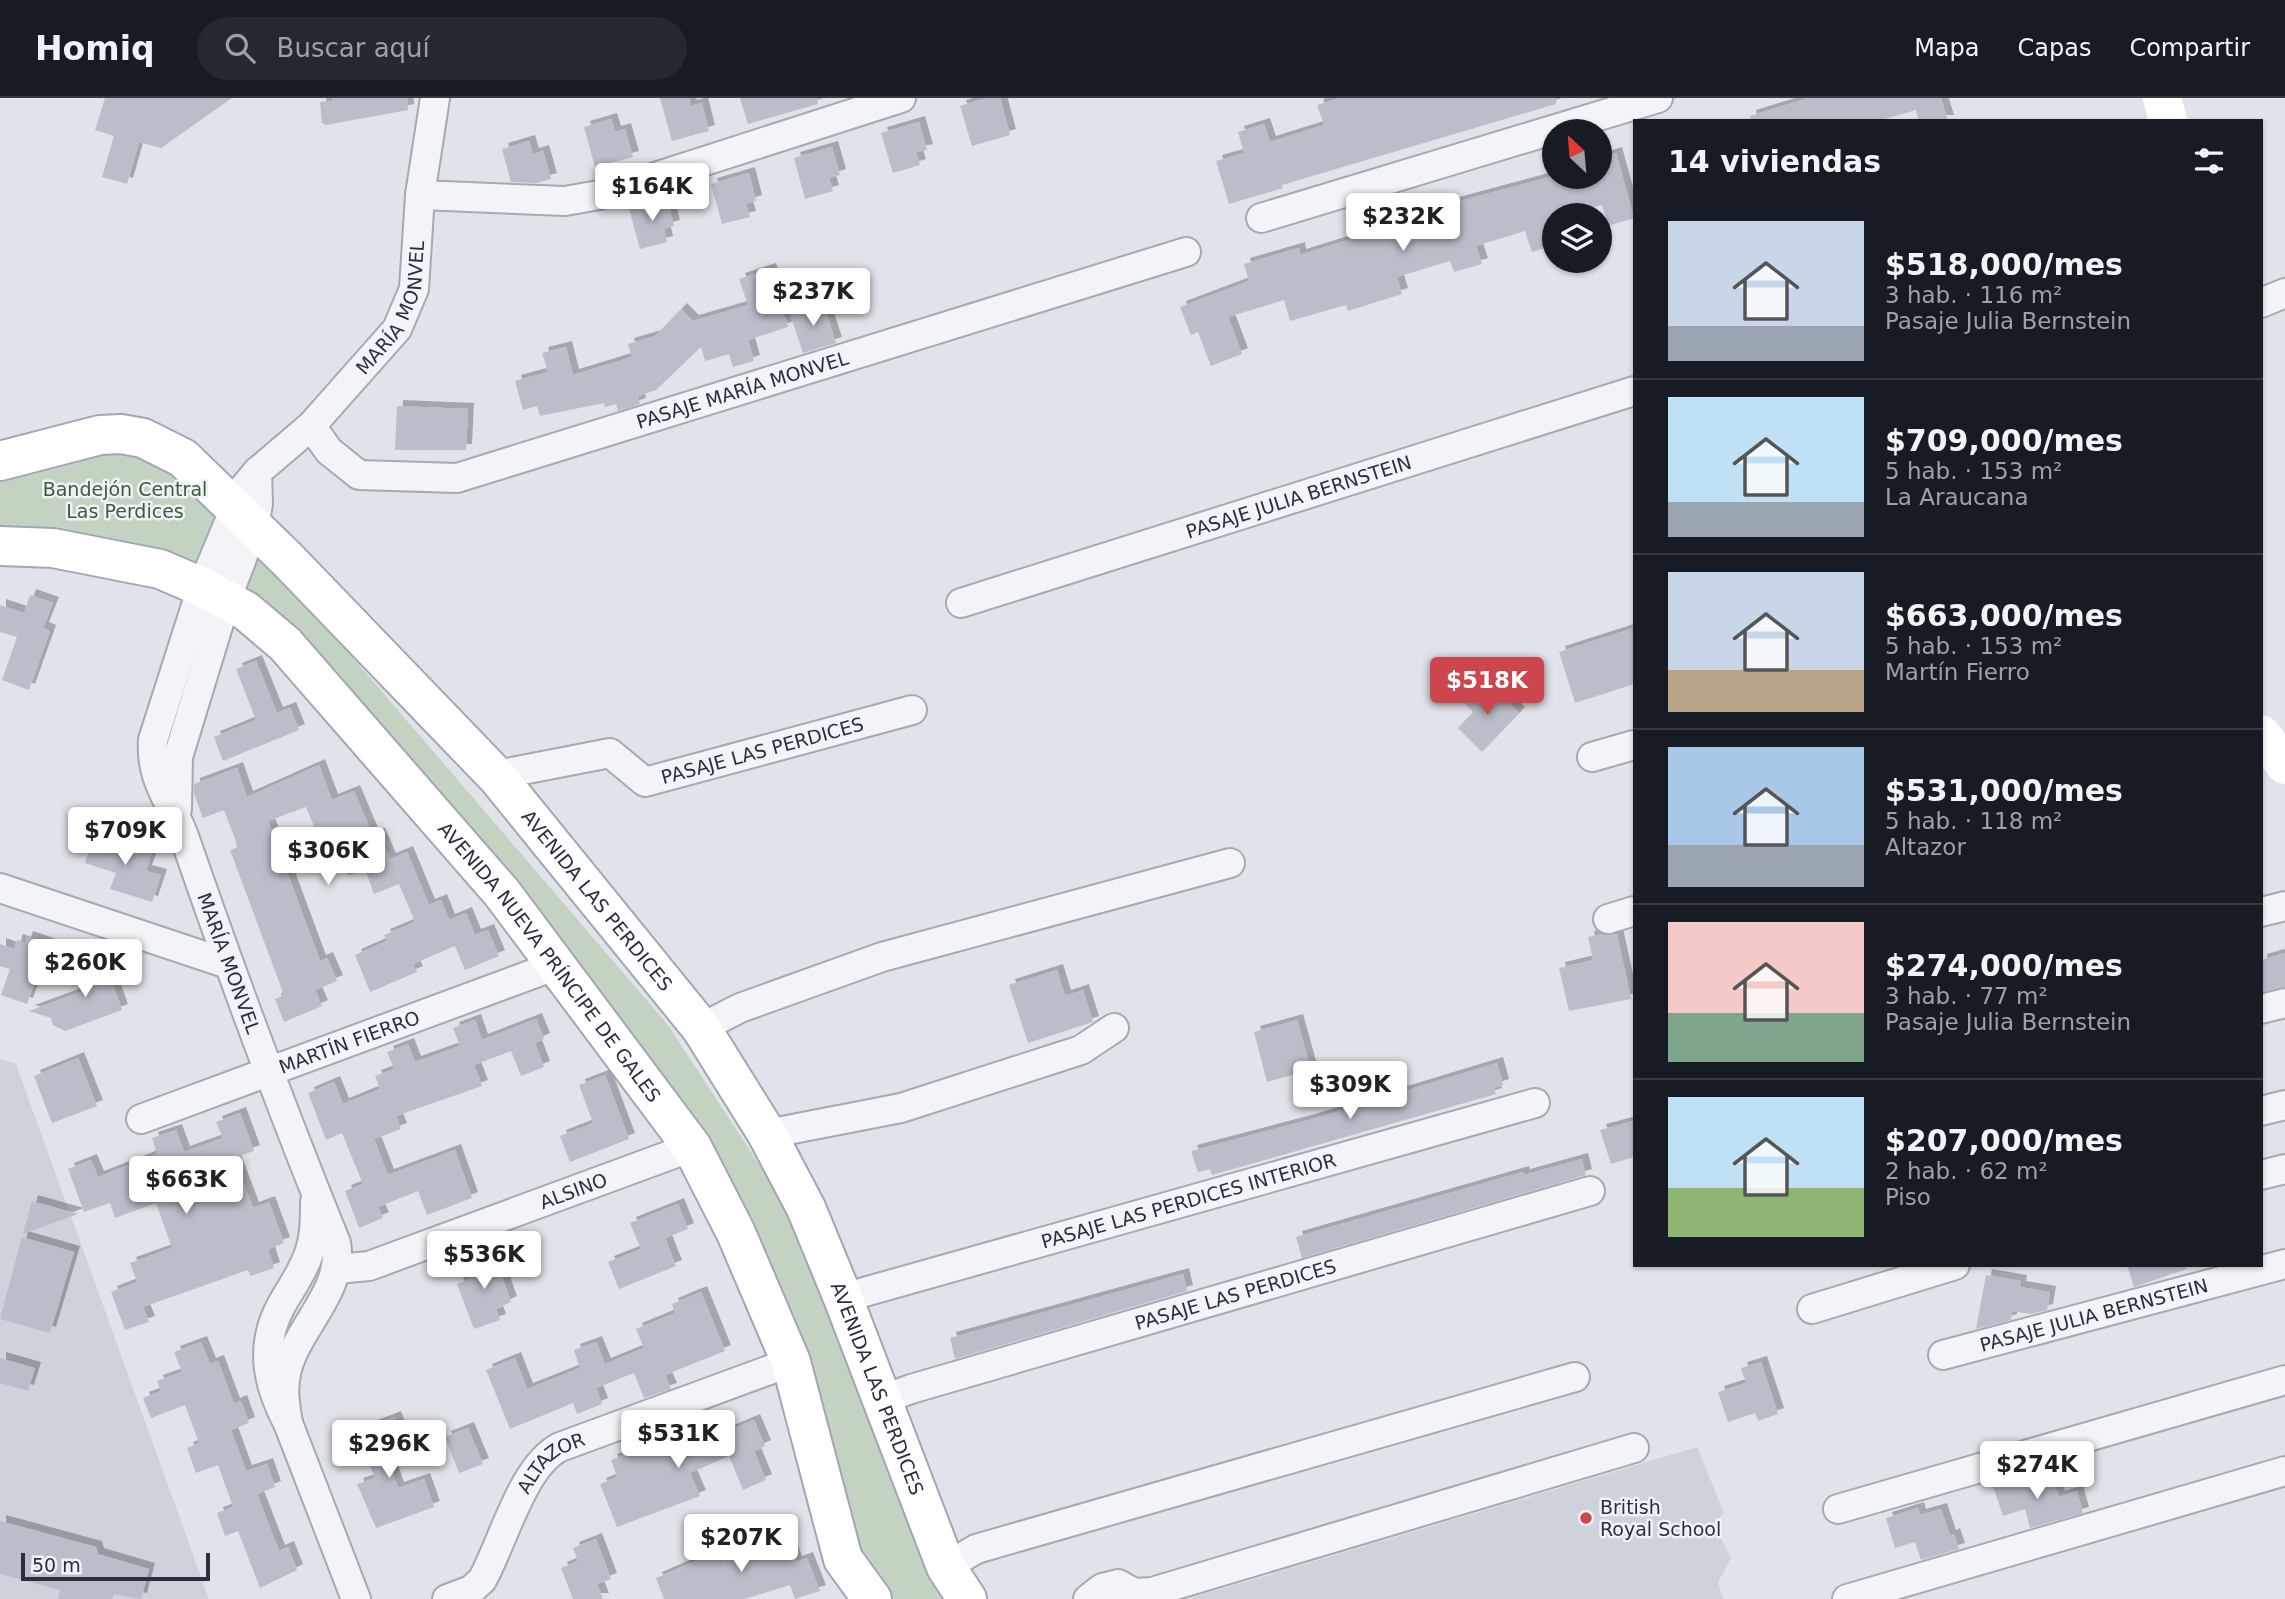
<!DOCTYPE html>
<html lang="es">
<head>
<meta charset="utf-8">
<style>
  body { margin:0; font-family:"DejaVu Sans",sans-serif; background:#242831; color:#f1f3f6; height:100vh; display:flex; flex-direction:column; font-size:26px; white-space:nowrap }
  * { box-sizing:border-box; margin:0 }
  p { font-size:23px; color:#9ea1a6 }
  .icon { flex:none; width:38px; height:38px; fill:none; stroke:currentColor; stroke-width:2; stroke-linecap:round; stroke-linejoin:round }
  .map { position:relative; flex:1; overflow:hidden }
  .side { position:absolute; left:1633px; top:21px; width:630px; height:1148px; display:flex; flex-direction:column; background:#171b24; border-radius:0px; box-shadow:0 2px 5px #0004 }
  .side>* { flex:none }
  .needle { width:46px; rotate:334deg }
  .tools { position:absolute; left:1542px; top:21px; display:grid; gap:14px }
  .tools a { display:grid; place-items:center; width:70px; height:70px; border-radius:50%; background:#171b24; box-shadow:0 2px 5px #0004; font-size:35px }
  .scale { position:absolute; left:21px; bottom:18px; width:189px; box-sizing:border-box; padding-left:7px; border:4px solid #292f40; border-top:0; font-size:19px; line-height:24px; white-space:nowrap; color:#292f40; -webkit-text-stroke:5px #f0f2f7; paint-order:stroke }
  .price { position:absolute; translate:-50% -60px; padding:0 16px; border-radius:7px; background:#fff; color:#222; font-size:23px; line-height:46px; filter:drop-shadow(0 2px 4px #0008) }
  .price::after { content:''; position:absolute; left:50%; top:42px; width:21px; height:16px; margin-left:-10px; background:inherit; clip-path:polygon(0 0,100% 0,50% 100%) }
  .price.selected { background:#cd464d; color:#fff }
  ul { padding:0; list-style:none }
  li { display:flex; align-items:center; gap:21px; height:175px; padding:0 35px }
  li+li { border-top:2px solid #363941 }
  li span { display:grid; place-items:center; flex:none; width:196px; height:140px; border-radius:0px; color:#555 }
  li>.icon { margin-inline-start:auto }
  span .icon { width:84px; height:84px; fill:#fffc; stroke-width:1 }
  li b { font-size:30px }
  h2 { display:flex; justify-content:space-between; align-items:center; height:84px; padding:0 35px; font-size:30px }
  header { display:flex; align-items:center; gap:42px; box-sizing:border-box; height:98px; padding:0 35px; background:#171b24; border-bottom:2px solid #363941 }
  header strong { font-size:33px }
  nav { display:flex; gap:38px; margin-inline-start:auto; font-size:24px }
  .search { width:490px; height:63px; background:#242831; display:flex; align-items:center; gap:18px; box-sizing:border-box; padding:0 24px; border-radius:38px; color:#9ea1a6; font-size:26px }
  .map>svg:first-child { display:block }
</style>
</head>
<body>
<header>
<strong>Homiq</strong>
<div class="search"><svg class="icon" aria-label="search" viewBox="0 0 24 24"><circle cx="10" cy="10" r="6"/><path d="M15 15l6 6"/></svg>Buscar aquí</div>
<nav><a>Mapa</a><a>Capas</a><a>Compartir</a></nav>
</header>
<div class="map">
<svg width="2285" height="1501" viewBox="0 0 2285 1501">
  <defs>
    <filter id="shadow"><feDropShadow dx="6" dy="-6" stdDeviation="0" flood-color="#0004"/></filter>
  </defs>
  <rect width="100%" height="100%" fill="#e0e3e9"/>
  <g fill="#ced2db">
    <polygon points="0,961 16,966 209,1501 0,1501"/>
    <polygon points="1697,1349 1724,1415 1713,1426 1731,1460 1718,1484 1723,1501 1188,1501"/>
  </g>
  <polygon fill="#c4d3c1" points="141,346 269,462 668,927 784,1105 946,1501 885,1501 861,1469 716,1068 250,507 0,444 0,369"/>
  <g fill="#babec9" filter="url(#shadow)">
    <polygon points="105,0 232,0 161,50 139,44 127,86 102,79 114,38 95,32"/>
    <polygon points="332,0 407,0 408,12 326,27 322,25 320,4 333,3"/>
    <polygon points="660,0 689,0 691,8 702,5 709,33 672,43"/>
    <polygon points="740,0 817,0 818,6 748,26"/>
    <polygon points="987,0 1000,0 1010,37 972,48 960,8"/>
    <polygon points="1340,0 1556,0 1556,6 1282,87 1283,90 1229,106 1216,63 1244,55 1238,34 1264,26 1270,44 1324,27 1317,7"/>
    <polygon points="1809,0 1941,0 1948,23 1919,23 1916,12 1877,23 1751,23 1750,18"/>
    <polygon points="611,21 615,34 625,31 633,59 595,69 584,29"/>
    <polygon points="919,24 927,52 916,54 920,67 893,75 881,35"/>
    <polygon points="529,43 533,56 543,53 551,81 536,85 511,84 502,51"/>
    <polygon points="832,49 840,77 829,80 833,93 805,101 794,60"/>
    <polygon points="1616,55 1634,120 1608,128 1602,107 1567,117 1554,117 1554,147 1532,154 1525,133 1476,148 1482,166 1454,174 1450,163 1397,179 1402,196 1348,213 1346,207 1290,223 1284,202 1228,219 1242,256 1211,268 1198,234 1191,237 1180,209 1249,183 1244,166 1299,150 1300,157 1409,123 1408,117 1550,79 1600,79 1600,60"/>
    <polygon points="749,75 756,103 746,106 750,119 722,126 711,86"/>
    <polygon points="667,100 674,128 664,131 667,144 640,151 629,111"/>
    <polygon points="770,171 788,229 748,242 754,263 733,269 729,256 705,263 701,249 656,292 638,298 640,306 618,313 616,306 605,309 604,305 540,318 537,308 523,312 515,283 548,274 542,255 566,249 573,277 632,259 628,246 655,238 681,211 693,223 748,207 739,181"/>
    <polygon points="823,205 836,245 803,255 790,216"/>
    <polygon points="397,308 468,311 466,352 395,352"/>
    <polygon points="30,497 53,505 43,530 50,533 29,592 2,582 17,539 0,534 0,507 24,515"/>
    <polygon points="1634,530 1634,586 1575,605 1559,554"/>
    <polygon points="256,563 277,615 290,610 299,632 223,663 214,639 256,622 236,571"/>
    <polygon points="1487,584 1519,615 1482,654 1458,630 1473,614 1465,606"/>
    <polygon points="319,667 332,702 354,693 373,738 379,736 390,761 407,754 429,807 441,802 449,822 466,815 475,837 488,832 499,858 465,872 455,848 413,866 417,874 370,894 355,857 387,843 384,837 415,824 399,786 374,796 365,771 348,778 328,730 317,735 306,709 268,723 320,863 327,860 337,883 315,892 322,908 284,924 275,901 284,897 230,752 238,749 224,712 203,720 194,696 194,686 237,670 247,699"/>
    <polygon points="94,737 152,755 146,773 161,777 152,804 110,791 116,775 85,765"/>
    <polygon points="1602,836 1617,836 1631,901 1569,913 1559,870 1593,862 1588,839"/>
    <polygon points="27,839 48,846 27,906 1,897 10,871 0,868 0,846 14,851 17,842 25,845"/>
    <polygon points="2285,855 2285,889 2261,894 2261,862"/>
    <polygon points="103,859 122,912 65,933 53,927 51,920 29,913 83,893 74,870"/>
    <polygon points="1057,872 1065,898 1083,892 1093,924 1028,945 1009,887"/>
    <polygon points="536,921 544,941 535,945 544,969 521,978 511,953 474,967 482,988 396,1018 401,1031 374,1041 388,1077 455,1052 472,1100 427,1117 418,1093 378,1109 383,1120 359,1130 345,1093 363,1086 342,1035 326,1042 308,995 334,984 343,1006 380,991 375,978 394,971 387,954 408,946 415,964 460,948 453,930 475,922 482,942"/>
    <polygon points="1297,922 1311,972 1267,984 1254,934"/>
    <polygon points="78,960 97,1008 52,1025 34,978"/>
    <polygon points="1497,965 1503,987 1494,990 1496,996 1212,1077 1210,1071 1198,1074 1191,1053 1309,1022"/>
    <polygon points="605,977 629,1041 570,1064 560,1038 593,1025 579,987"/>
    <polygon points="240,1015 254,1053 234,1060 253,1110 269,1104 284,1145 268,1151 274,1170 251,1178 248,1172 143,1209 149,1224 125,1232 111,1194 137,1184 130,1165 172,1150 156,1105 115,1120 110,1105 84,1114 68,1071 91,1062 98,1079 157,1056 152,1040 176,1032 184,1054 223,1040 216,1024"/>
    <polygon points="1634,1023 1634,1059 1611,1066 1600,1032"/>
    <polygon points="1582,1061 1586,1077 1302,1160 1296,1139 1523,1074 1524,1077"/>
    <polygon points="32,1103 78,1116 23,1136"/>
    <polygon points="678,1106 688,1131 665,1140 676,1168 619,1191 608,1164 641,1151 630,1125"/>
    <polygon points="22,1139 74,1154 50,1235 0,1221"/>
    <polygon points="493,1154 511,1204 496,1211 500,1222 474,1231 457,1186 474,1179 468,1164"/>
    <polygon points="2127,1167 2186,1167 2187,1171 2134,1189"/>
    <polygon points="1183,1176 1187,1193 955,1261 950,1240"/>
    <polygon points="1986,1177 2021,1183 2020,1189 2050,1194 2047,1212 2031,1216 2012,1213 2011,1222 1976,1231"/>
    <polygon points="701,1194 725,1253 665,1277 671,1291 644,1300 634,1275 596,1290 602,1306 577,1316 573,1305 510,1331 486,1272 515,1260 527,1291 580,1270 574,1252 596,1244 605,1266 644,1250 636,1231 675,1215 672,1206"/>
    <polygon points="201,1244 210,1266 218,1263 234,1306 241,1303 249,1325 231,1332 246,1373 267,1366 275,1389 257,1396 279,1453 288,1449 297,1472 260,1490 238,1433 225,1438 217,1415 233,1409 218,1367 196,1375 187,1350 199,1345 185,1307 151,1320 143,1300 161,1293 157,1283 182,1274 174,1254"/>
    <polygon points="0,1260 35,1270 28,1293 0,1285"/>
    <polygon points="1761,1264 1778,1316 1758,1323 1755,1315 1728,1324 1718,1294 1746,1285 1741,1270"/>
    <polygon points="395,1319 403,1340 383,1348 398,1390 424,1381 434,1409 376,1430 357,1386 375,1380 359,1341 367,1338 364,1331"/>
    <polygon points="754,1322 765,1348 754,1353 766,1382 743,1392 729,1358 690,1375 700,1398 617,1429 600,1386 617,1379 611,1362 703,1325 709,1341"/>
    <polygon points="468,1330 483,1366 459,1375 445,1339"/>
    <polygon points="2031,1376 2032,1382 2045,1379 2048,1387 2054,1385 2059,1399 2077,1393 2083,1415 2030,1430 2025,1411 2003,1418 1993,1388"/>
    <polygon points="1918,1410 1920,1417 1941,1411 1950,1438 1954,1436 1959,1451 1921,1462 1915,1444 1895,1450 1886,1420"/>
    <polygon points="0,1423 96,1449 98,1456 149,1471 141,1501 114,1496 112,1501 58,1501 60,1492 0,1476"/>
    <polygon points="785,1436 796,1464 807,1460 820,1493 795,1501 790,1487 745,1501 664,1501 656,1480 723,1451 727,1459"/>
    <polygon points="596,1441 611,1481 597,1486 603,1501 573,1501 561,1470 578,1463 573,1450"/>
  </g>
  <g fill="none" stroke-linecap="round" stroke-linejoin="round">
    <g stroke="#a5a9b3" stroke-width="32">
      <g id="street">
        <polyline points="420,97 565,103 599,97 901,0"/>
        <polyline points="1261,120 1658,0"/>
        <polyline points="2261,205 2285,195"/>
        <path id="s1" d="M 311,328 L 329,353 L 359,377 L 457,380 L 1186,154"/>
        <path id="s2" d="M 961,505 L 1634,293"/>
        <polyline points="1592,659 1634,647"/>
        <path id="s3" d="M 498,680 L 512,674 L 610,655 L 645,684 L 912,612"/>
        <polyline points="177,711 178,659 226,502 254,429 258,406 257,374"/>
        <polyline points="0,790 228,866"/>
        <polyline points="2261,814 2285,808"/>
        <polyline points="1608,821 1634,813"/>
        <polyline points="2261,911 2285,905"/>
        <polyline points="701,930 740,910 882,859 1230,765"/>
        <polyline points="2261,1013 2285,1007"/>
        <path id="s4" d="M 141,1021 L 557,867"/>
        <polyline points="767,1036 901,1010 1081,952 1114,930"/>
        <polyline points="2261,1077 2285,1071"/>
        <path d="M 315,1104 C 315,1123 315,1140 308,1158 C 302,1175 291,1190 282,1206 C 259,1247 267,1286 288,1325 L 356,1501"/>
        <path id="s5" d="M 337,1171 L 369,1168 L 692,1049"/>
        <path id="s6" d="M 843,1200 L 1535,1005"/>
        <polyline points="1812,1211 1955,1167"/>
        <path id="s7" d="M 1943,1257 L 2285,1166"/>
        <path id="s8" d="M 882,1302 L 911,1291 L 1590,1093"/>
        <path id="s9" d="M 288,1325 C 285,1307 282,1290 287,1271 C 298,1229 345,1191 336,1145 C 282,1012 232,877 185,741 C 172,704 150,683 153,642 L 202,489 L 243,391 L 257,374 L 311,328 L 397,231 L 414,191 L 420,97 L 435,0"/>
        <polyline points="1838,1411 2285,1282"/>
        <polyline points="946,1469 976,1451 1575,1279"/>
        <path id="s10" d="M 447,1501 L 471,1492 L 482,1482 C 503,1445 522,1368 560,1349 L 791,1264"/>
        <polyline points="1088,1501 1102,1490 1118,1486 1134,1495 1152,1494 1634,1350"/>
        <polyline points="1847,1501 2285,1373"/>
      </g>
    </g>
    <g stroke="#a0a6b5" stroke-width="42">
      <g id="primary">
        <path id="s11" d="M 0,363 L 100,337 L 121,336 L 143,340 L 183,360 L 287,461 L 498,680 L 701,930 L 767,1036 L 806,1110 L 843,1200 L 946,1469 L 967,1501"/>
        <path id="s12" d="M 0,448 L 53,450 L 160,471 L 202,489 L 246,513 L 285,546 L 502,795 L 692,1049 L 736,1135 L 791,1264 L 843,1461 L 872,1501"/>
      </g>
    </g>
    <use href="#street" stroke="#f3f4f7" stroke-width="28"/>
    <g stroke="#fff" stroke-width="38">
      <polyline points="2162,0 2168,23"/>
      <polyline points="2261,636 2285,667"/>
    </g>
    <use href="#primary" stroke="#fff" stroke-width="38"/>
  </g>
  <circle fill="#cd464d" stroke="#f0f2f7" stroke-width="2.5" cx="1586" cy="1420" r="7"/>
  <g text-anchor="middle" stroke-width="5" stroke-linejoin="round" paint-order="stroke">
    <g font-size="19" fill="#292f40" stroke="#f0f2f7">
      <text dy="7" stroke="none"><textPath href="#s9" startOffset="1236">MARÍA MONVEL</textPath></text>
      <text dy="7" stroke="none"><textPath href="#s1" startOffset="466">PASAJE MARÍA MONVEL</textPath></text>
      <text dy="7" stroke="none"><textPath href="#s2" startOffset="354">PASAJE JULIA BERNSTEIN</textPath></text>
      <text dy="7" stroke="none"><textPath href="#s3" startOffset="282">PASAJE LAS PERDICES</textPath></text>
      <text dy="7" stroke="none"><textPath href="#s11" startOffset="798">AVENIDA LAS PERDICES</textPath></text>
      <text dy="7" stroke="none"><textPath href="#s12" startOffset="723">AVENIDA NUEVA PRÍNCIPE DE GALES</textPath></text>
      <text transform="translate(229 865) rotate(70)" y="7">MARÍA MONVEL</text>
      <text dy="7" stroke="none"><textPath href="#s4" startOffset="222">MARTÍN FIERRO</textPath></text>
      <text dy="7" stroke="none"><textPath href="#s5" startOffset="250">ALSINO</textPath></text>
      <text dy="7" stroke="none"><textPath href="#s6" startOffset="359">PASAJE LAS PERDICES INTERIOR</textPath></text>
      <text dy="7" stroke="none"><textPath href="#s8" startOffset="369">PASAJE LAS PERDICES</textPath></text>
      <text dy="7" stroke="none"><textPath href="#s7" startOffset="156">PASAJE JULIA BERNSTEIN</textPath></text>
      <text dy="7" stroke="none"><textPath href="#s11" startOffset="1365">AVENIDA LAS PERDICES</textPath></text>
      <text dy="7" stroke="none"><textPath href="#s10" startOffset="180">ALTAZOR</textPath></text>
    </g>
    <g font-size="19" fill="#3a5c36" stroke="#f0f2f7">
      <text x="125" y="398">Bandejón Central<tspan x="125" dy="22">Las Perdices</tspan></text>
    </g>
    <g font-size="19" fill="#292f40" stroke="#f0f2f7" text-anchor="start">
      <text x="1600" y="1416">British<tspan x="1600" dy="22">Royal School</tspan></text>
    </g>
  </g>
</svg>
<div class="tools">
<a><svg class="needle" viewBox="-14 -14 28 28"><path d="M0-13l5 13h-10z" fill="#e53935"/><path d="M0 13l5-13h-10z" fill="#9ea1a6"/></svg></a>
<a><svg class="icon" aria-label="layers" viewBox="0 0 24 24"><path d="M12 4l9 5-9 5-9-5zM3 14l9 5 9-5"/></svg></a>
</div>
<div class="scale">50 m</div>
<b class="price" style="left:652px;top:125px">$164K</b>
<b class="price" style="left:1403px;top:155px">$232K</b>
<b class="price" style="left:813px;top:230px">$237K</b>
<b class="price selected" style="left:1487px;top:619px">$518K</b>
<b class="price" style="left:125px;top:769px">$709K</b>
<b class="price" style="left:328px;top:789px">$306K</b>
<b class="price" style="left:85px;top:901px">$260K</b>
<b class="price" style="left:1350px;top:1023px">$309K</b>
<b class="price" style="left:186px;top:1118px">$663K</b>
<b class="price" style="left:484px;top:1193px">$536K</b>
<b class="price" style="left:678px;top:1372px">$531K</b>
<b class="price" style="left:389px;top:1382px">$296K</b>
<b class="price" style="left:2037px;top:1403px">$274K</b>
<b class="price" style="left:741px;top:1476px">$207K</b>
<section class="side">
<h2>14 viviendas<svg class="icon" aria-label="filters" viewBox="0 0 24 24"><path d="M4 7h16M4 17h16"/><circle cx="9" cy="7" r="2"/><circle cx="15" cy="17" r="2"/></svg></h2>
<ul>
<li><span style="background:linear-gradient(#c9d6e8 75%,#9aa5b1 0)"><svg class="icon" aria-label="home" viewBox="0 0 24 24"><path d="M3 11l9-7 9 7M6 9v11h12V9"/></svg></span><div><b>$518,000/mes</b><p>3 hab. · 116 m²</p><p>Pasaje Julia Bernstein</p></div></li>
<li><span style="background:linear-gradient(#bfe0f5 75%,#9aa5b1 0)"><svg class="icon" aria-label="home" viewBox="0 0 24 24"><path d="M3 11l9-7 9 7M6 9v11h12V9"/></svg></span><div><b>$709,000/mes</b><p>5 hab. · 153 m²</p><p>La Araucana</p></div></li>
<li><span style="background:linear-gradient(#c9d6e8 70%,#b9a48a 0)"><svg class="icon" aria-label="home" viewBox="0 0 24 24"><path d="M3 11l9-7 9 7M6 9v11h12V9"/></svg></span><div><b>$663,000/mes</b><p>5 hab. · 153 m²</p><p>Martín Fierro</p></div></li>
<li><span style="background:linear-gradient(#a9c7e8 70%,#9aa5b1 0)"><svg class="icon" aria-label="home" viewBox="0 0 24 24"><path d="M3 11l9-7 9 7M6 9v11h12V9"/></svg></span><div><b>$531,000/mes</b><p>5 hab. · 118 m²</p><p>Altazor</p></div></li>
<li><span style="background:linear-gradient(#f6c9c9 65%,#7fa58c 0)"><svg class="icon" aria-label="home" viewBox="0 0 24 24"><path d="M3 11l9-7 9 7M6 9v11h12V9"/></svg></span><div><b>$274,000/mes</b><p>3 hab. · 77 m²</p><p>Pasaje Julia Bernstein</p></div></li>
<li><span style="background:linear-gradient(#bfe0f5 65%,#8fb573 0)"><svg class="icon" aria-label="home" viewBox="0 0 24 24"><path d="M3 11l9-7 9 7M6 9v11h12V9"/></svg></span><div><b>$207,000/mes</b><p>2 hab. · 62 m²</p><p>Piso</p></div></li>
</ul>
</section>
</div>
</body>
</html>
